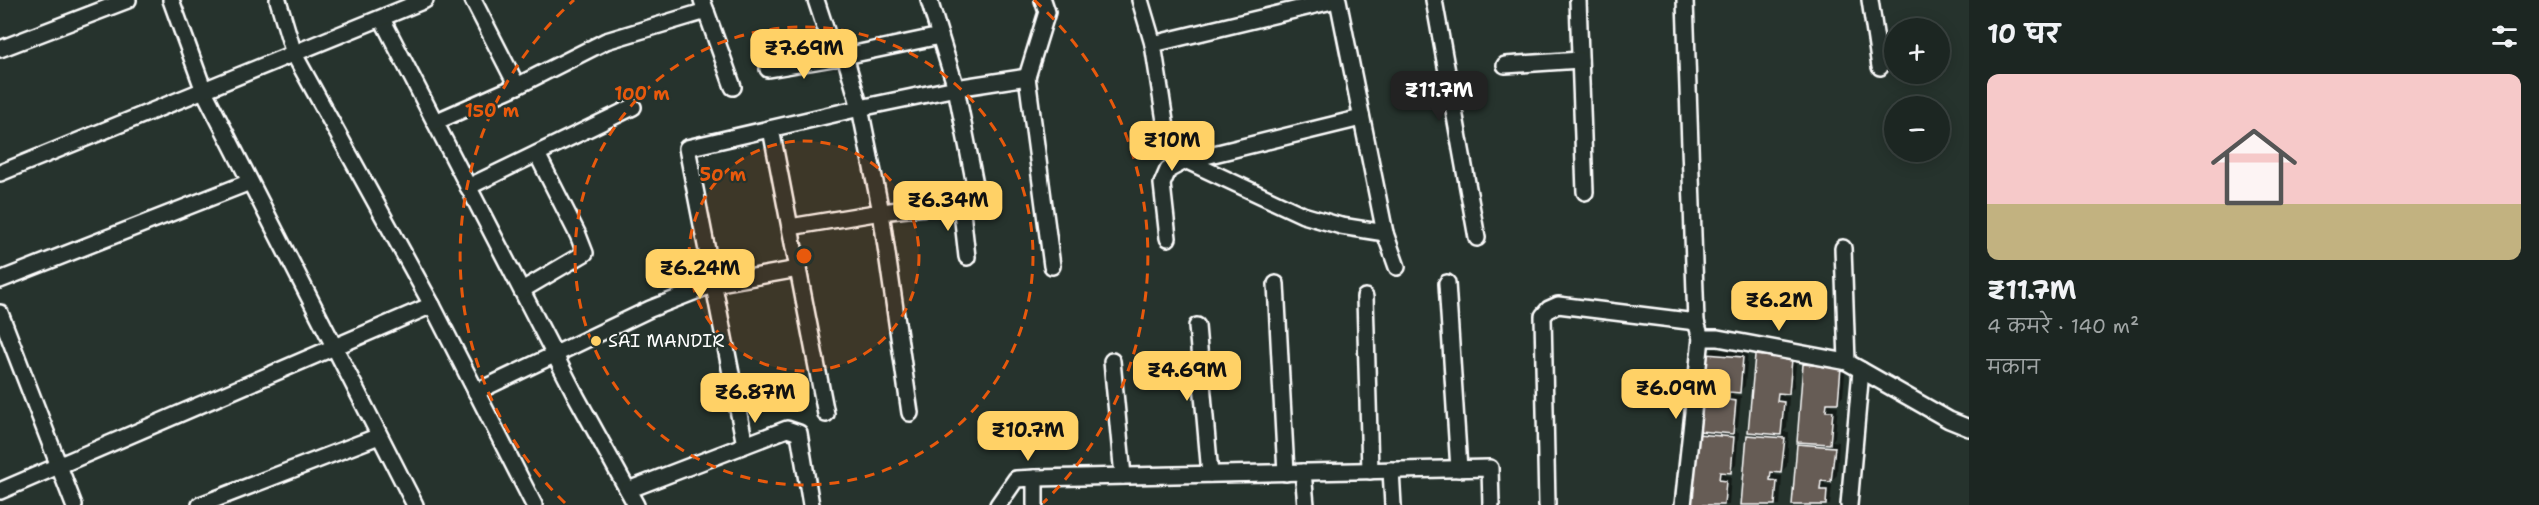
<!DOCTYPE html>
<html lang="hi">
<head>
<meta charset="utf-8">
<style>
  body { margin:0; font-family:"Shantell Sans","Playpen Sans Deva",sans-serif; background:#29322f; color:#f1f3f6; height:100vh; display:flex; flex-direction:column; font-size:22px; white-space:nowrap }
  * { box-sizing:border-box; margin:0 }
  p { font-size:20px; color:#a0a5a5 }
  .icon { flex:none; width:33px; height:33px; fill:none; stroke:currentColor; stroke-width:2; stroke-linecap:round; stroke-linejoin:round }
  .map { position:relative; flex:1; overflow:hidden }
  .sheet { display:flex; flex-direction:column; background:#1c2622; width:570px }
  .sheet>* { flex:none }
  .fabs { position:absolute; left:1884px; top:18px; display:grid; gap:12px }
  .fabs a { display:grid; place-items:center; width:66px; height:66px; border-radius:50%; background:#1c2622; box-shadow:0 3px 15px #0003,0 0 0 2px #3a4340; font-size:30px }
  .price { position:absolute; translate:-50% -51px; padding:0 14px; border-radius:12px; background:#ffd166; color:#111; font-size:20px; line-height:39px; filter:drop-shadow(0 2px 3px #0008) }
  .price::after { content:''; position:absolute; left:50%; top:36px; width:18px; height:14px; margin-left:-9px; background:inherit; clip-path:polygon(0 0,100% 0,50% 100%) }
  .price.active { background:#222; color:#fff }
  ul { padding:0; list-style:none }
  li { display:grid; align-content:center; gap:12px; height:318px; padding:0 18px }
  li+li { border-top:2px solid #3a4340 }
  li span { display:grid; place-items:center; height:186px; border-radius:12px; color:#555 }
  li>.icon { margin-inline-start:auto }
  span .icon { width:108px; height:108px; fill:#fffc; stroke-width:1 }
  li b { font-size:26px }
  h2 { display:flex; justify-content:space-between; align-items:center; height:72px; padding:0 18px; font-size:26px }
  main { display:flex; flex:1; min-height:0 }
  .map>svg:first-child { display:block }
</style>
</head>
<body>
<main>
<div class="map">
<svg width="1969" height="505" viewBox="0 0 1969 505">
  <rect width="100%" height="100%" fill="#26332d"/>
  <filter id="ink" filterUnits="userSpaceOnUse"><feTurbulence type="fractalNoise" baseFrequency=".0167" numOctaves="2"/><feDisplacementMap in="SourceGraphic" scale="12" xChannelSelector="R" yChannelSelector="G"/><feConvolveMatrix kernelMatrix="1 2 1 2 8 2 1 2 1" color-interpolation-filters="sRGB"/></filter>
  <g filter="url(#ink)">
    <g fill="#0007">
      <polygon points="1713,349 1748,352 1745,386 1740,391 1734,391 1733,395 1741,396 1738,427 1734,431 1739,432 1736,465 1730,471 1724,471 1724,475 1731,476 1729,505 1692,505 1698,434 1703,430 1708,355"/>
      <polygon points="1762,350 1797,353 1794,387 1788,393 1782,392 1782,396 1789,397 1787,428 1783,432 1789,432 1787,466 1781,472 1775,471 1775,475 1782,476 1780,505 1743,505 1749,435 1752,431 1756,356"/>
      <polygon points="1810,359 1846,363 1843,396 1837,402 1831,401 1831,405 1838,406 1835,437 1832,441 1839,442 1837,475 1831,481 1825,480 1825,484 1832,485 1830,505 1793,505 1799,444 1802,441 1805,365"/>
    </g>
    <g fill="#665b54" stroke="#fff" stroke-width="1.5">
      <polygon points="1706,354 1743,357 1740,393 1729,392 1729,400 1736,401 1733,434 1699,431"/>
      <polygon points="1755,355 1792,359 1789,394 1778,393 1777,401 1784,402 1781,435 1748,432"/>
      <polygon points="1803,364 1841,368 1838,403 1827,403 1826,411 1833,411 1830,444 1797,442"/>
      <polygon points="1697,434 1734,437 1731,473 1720,472 1719,480 1726,481 1724,505 1690,505"/>
      <polygon points="1747,435 1785,438 1781,473 1771,472 1770,480 1777,481 1775,505 1741,505"/>
      <polygon points="1797,444 1835,447 1831,482 1821,481 1820,490 1827,490 1826,505 1792,505"/>
    </g>
    <g fill="none" stroke-linecap="round" stroke-linejoin="round">
      <g stroke="#fff" stroke-width="20">
        <g id="street">
          <polyline points="171,0 204,91 415,505"/>
          <polyline points="278,0 294,54 432,305"/>
          <polyline points="473,0 517,86 606,41 706,11"/>
          <polyline points="702,0 733,87"/>
          <polyline points="816,0 835,58"/>
          <polyline points="929,0 956,88 1027,77 1052,266"/>
          <polyline points="1140,0 1153,44 1336,0"/>
          <polyline points="1434,0 1477,238"/>
          <polyline points="1578,0 1585,192"/>
          <polyline points="1685,0 1696,322 1701,338 1718,338 1847,362 1949,420 1969,428"/>
          <polyline points="1870,0 1880,67"/>
          <polyline points="382,19 576,396 636,505"/>
          <polyline points="1153,44 1170,153 1303,215 1341,226 1385,233 1338,0"/>
          <polyline points="0,49 128,0"/>
          <polyline points="845,56 940,36"/>
          <polyline points="1505,65 1580,60"/>
          <polyline points="1027,77 1047,12 1043,0"/>
          <polyline points="435,122 517,86"/>
          <polyline points="771,129 826,414"/>
          <polyline points="0,173 425,0"/>
          <polyline points="468,187 633,107"/>
          <polyline points="961,203 967,257"/>
          <polyline points="790,227 881,212 961,203 977,195 956,88 860,108 881,212 910,413"/>
          <polyline points="1385,233 1397,267"/>
          <polyline points="1168,238 1162,184 1168,170 1185,161 1361,118"/>
          <polyline points="1843,248 1847,362"/>
          <polyline points="0,280 250,182"/>
          <polyline points="1447,283 1459,469"/>
          <polyline points="1276,284 1286,473"/>
          <polyline points="522,290 585,253 578,235 537,154"/>
          <polyline points="1365,297 1370,471"/>
          <polyline points="0,313 74,505"/>
          <polyline points="1197,326 1210,474"/>
          <polyline points="1112,361 1123,476"/>
          <polyline points="476,392 650,309 714,284 798,269"/>
          <polyline points="745,445 687,148 860,108 845,56 768,69"/>
          <polyline points="1391,470 1393,505"/>
          <polyline points="1303,472 1306,505"/>
          <polyline points="1035,478 1490,468 1491,505"/>
          <polyline points="628,490 787,429 799,433 811,505"/>
          <polyline points="0,491 432,305 534,505"/>
          <polyline points="200,505 379,436"/>
          <polyline points="998,505 1016,479 1035,478 1035,505"/>
          <polyline points="1547,505 1543,316 1549,309 1558,305 1696,322"/>
          <polyline points="1683,505 1701,338"/>
          <polyline points="1849,505 1861,370"/>
        </g>
      </g>
      <use href="#street" stroke="#26332d" stroke-width="15"/>
    </g>
  </g>
  <circle cx="804" cy="256" r="115" fill="#e8590c" fill-opacity=".12"/>
  <g fill="none" stroke="#e8590c" stroke-width="3" stroke-dasharray="10 8">
    <circle cx="804" cy="256" r="115"/>
    <circle cx="804" cy="256" r="229"/>
    <path d="M565 503A344 344 0 0 1 574 0M1034 0A344 344 0 0 1 1043 503"/>
  </g>
  <circle fill="#ffd166" stroke="#26332d" stroke-width="2" cx="596" cy="341" r="6"/>
  <g text-anchor="middle" stroke-width="4.5" stroke-linejoin="round" paint-order="stroke">
    <g font-size="18" fill="#fff" stroke="#26332d" text-anchor="start">
      <text x="608" y="347">SAI MANDIR</text>
    </g>
  </g>
  <circle cx="804" cy="256" r="9" fill="#e8590c" stroke="#26332d" stroke-width="3"/>
  <g font-size="18" text-anchor="middle" font-weight="bold" fill="#e8590c" stroke="#26332d" stroke-width="4.5" stroke-linejoin="round" paint-order="stroke">
    <text x="642" y="100">100 m</text>
    <text x="492" y="117">150 m</text>
    <text x="723" y="181">50 m</text>
  </g>
</svg>
<div class="fabs">
<a>+</a>
<a>−</a>
</div>
<b class="price" style="left:804px;top:80px">₹7.69M</b>
<b class="price active" style="left:1439px;top:122px">₹11.7M</b>
<b class="price" style="left:1172px;top:172px">₹10M</b>
<b class="price" style="left:948px;top:232px">₹6.34M</b>
<b class="price" style="left:700px;top:300px">₹6.24M</b>
<b class="price" style="left:1779px;top:332px">₹6.2M</b>
<b class="price" style="left:1187px;top:402px">₹4.69M</b>
<b class="price" style="left:1676px;top:420px">₹6.09M</b>
<b class="price" style="left:755px;top:424px">₹6.87M</b>
<b class="price" style="left:1028px;top:462px">₹10.7M</b>
</div>
<section class="sheet">
<h2>10 घर<svg class="icon" aria-label="filters" viewBox="0 0 24 24"><path d="M4 7h16M4 17h16"/><circle cx="9" cy="7" r="2"/><circle cx="15" cy="17" r="2"/></svg></h2>
<ul>
<li><span style="background:linear-gradient(#f6c9c9 70%,#c2b280 0)"><svg class="icon" aria-label="home" viewBox="0 0 24 24"><path d="M3 11l9-7 9 7M6 9v11h12V9"/></svg></span><div><b>₹11.7M</b><p>4 कमरे · 140 m²</p><p>मकान</p></div></li>
</ul>
</section>
</main>
</body>
</html>
